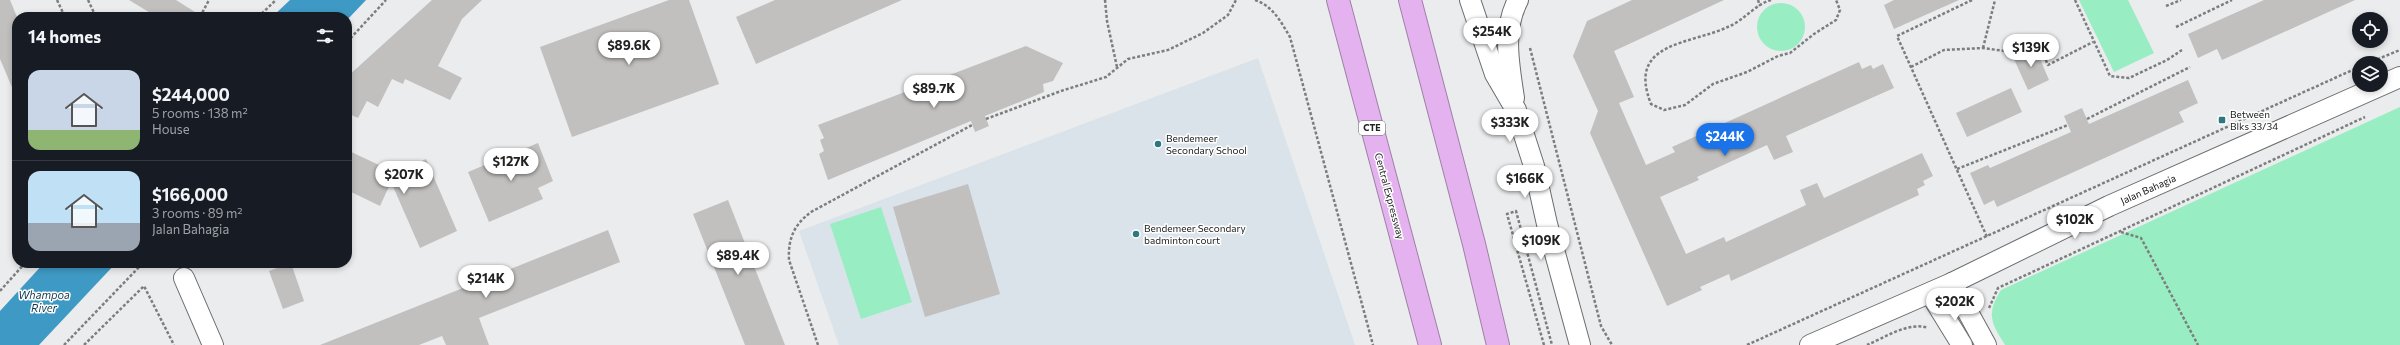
<!DOCTYPE html>
<html lang="en">
<head>
<meta charset="utf-8">
<style>
  body { margin:0; font-family:Commissioner,sans-serif; background:#20242c; color:#f1f3f6; height:100vh; display:flex; flex-direction:column; font-size:15px; white-space:nowrap }
  * { box-sizing:border-box; margin:0 }
  p { font-size:13px; color:#9ea1a6 }
  .icon { flex:none; width:22px; height:22px; fill:none; stroke:currentColor; stroke-width:2; stroke-linecap:round; stroke-linejoin:round }
  .map { position:relative; flex:1; overflow:hidden }
  .side { position:absolute; left:12px; top:12px; width:340px; height:256px; display:flex; flex-direction:column; background:#171b24; border-radius:16px; box-shadow:0 2px 6px #0003 }
  .side>* { flex:none }
  .buttons { position:absolute; left:2352px; top:12px; display:grid; gap:8px }
  .buttons a { display:grid; place-items:center; width:36px; height:36px; border-radius:50%; background:#171b24; box-shadow:0 2px 6px #0003; font-size:20px }
  .price { position:absolute; translate:-50% -34px; padding:0 9px; border-radius:14px; background:#fff; color:#222; font-size:13px; line-height:26px; filter:drop-shadow(0 1px 2px #0008) }
  .price::after { content:''; position:absolute; left:50%; top:24px; width:12px; height:9px; margin-left:-6px; background:inherit; clip-path:polygon(0 0,100% 0,50% 100%) }
  .price.on { background:#1a73e8; color:#fff }
  ul { padding:0; list-style:none }
  li { display:flex; align-items:center; gap:12px; height:100px; padding:0 16px }
  li+li { border-top:1px solid #363941 }
  li span { display:grid; place-items:center; flex:none; width:112px; height:80px; border-radius:12px; color:#555 }
  li>.icon { margin-inline-start:auto }
  span .icon { width:48px; height:48px; fill:#fffc; stroke-width:1 }
  li b { font-size:17px }
  h2 { display:flex; justify-content:space-between; align-items:center; height:48px; padding:0 16px; font-size:17px }
  .map>svg:first-child { display:block }
</style>
</head>
<body>
<div class="map">
<svg width="2400" height="345" viewBox="0 0 2400 345">
  <rect width="100%" height="100%" fill="#eaeced"/>
  <polygon fill="#dbe3ea" points="1258,58 1355,345 839,345 799,231"/>
  <g fill="#98eec2">
    <polygon points="2079,0 2128,0 2154,53 2114,72"/>
    <circle cx="1781" cy="27" r="24"/>
    <path d="M 2400,107 L 2400,345 L 2005,345 C 1991,323 1986,314 2001,290 Z"/>
    <polygon points="881,207 912,302 861,319 830,224"/>
  </g>
  <g fill="#3e9ac5">
    <polygon points="290,0 366,0 347,20 347,17 272,17"/>
    <polygon points="44,263 116,263 39,345 0,345 0,311"/>
  </g>
  <g fill="#c2c0bf">
    <polygon points="0,0 10,0 17,17 17,99 0,59"/>
    <polygon points="129,0 176,0 203,17 157,17"/>
    <polygon points="432,0 482,0 462,19 438,66 462,78 450,100 405,79 403,84 392,79 378,107 367,101 358,118 347,113 347,77"/>
    <polygon points="669,0 689,0 719,84 572,137 540,47"/>
    <polygon points="775,0 902,0 756,64 736,17"/>
    <polygon points="1632,0 1724,0 1614,51 1634,97 1619,103 1646,165 1675,152 1672,147 1859,62 1862,69 1871,65 1873,69 1883,64 1894,88 1786,136 1793,152 1774,160 1767,145 1697,177 1699,180 1660,197 1686,254 1724,237 1726,242 1806,205 1800,190 1817,183 1824,198 1922,153 1933,176 1923,181 1925,185 1917,189 1919,195 1731,281 1729,274 1700,287 1702,290 1667,306 1590,133 1598,111 1573,56 1587,21"/>
    <polygon points="1894,0 1959,0 1894,29 1884,5"/>
    <polygon points="2264,0 2355,0 2222,60 2217,49 2198,58 2188,34"/>
    <polygon points="1026,46 1063,63 1053,81 1043,84 1044,92 985,116 989,126 975,132 971,121 828,180 819,154 824,151 820,140 824,138 818,125"/>
    <polygon points="2035,47 2049,80 2028,90 2013,57"/>
    <polygon points="2188,80 2198,103 2179,112 2184,122 1997,207 1994,200 1984,205 1970,173 1988,165 1990,168 2071,132 2064,116 2082,108 2089,124"/>
    <polygon points="2011,88 2022,112 1967,137 1956,113"/>
    <polygon points="538,143 553,181 538,188 543,199 489,222 468,172"/>
    <polygon points="347,150 396,173 426,159 457,231 420,248 391,182 380,206 347,190"/>
    <polygon points="968,184 1000,294 925,317 893,207"/>
    <polygon points="728,200 785,345 745,345 693,214"/>
    <polygon points="608,230 620,262 479,318 489,345 446,345 442,336 419,345 320,345"/>
    <polygon points="291,263 304,301 283,309 269,271"/>
  </g>
  <g fill="none" stroke-linecap="round" stroke-linejoin="round">
    <g stroke="#6b6d6e" stroke-width="22">
      <g id="street">
        <polyline points="1470,0 1495,74 1516,110 1534,166 1547,224 1580,345"/>
        <path d="M 1514,98 C 1509,64 1502,31 1518,0"/>
        <polyline points="184,278 213,345"/>
        <polyline points="1952,283 1986,345"/>
        <polyline points="1930,293 1962,345"/>
        <polyline points="1810,345 1952,283 2109,206 2400,77"/>
      </g>
    </g>
    <g stroke="#a080a7" stroke-width="24">
      <g id="highway">
        <polyline points="1338,0 1430,345"/>
        <polyline points="1410,0 1474,244 1498,345"/>
      </g>
    </g>
    <g stroke="#7c7e7e" stroke-width="2.5" stroke-dasharray="3 2" stroke-linecap="butt">
      <polyline points="57,0 65,17"/>
      <polyline points="88,0 96,17"/>
      <polyline points="1105,0 1107,21 1117,67"/>
      <path d="M 1255,0 C 1273,6 1281,22 1290,37 L 1373,345"/>
      <polyline points="1758,0 1760,6"/>
      <path d="M 1771,0 C 1756,4 1744,20 1730,26 C 1691,45 1626,41 1651,104 L 1664,110 L 1685,105 L 1713,84 L 1747,72 L 1778,56 L 1790,53 L 1814,34 L 1836,20 L 1840,10 L 1836,0"/>
      <polyline points="1972,0 1897,36 1987,237"/>
      <polyline points="2075,0 2110,76 2129,78 2167,60 2182,50"/>
      <polyline points="2166,6 2181,0"/>
      <polyline points="200,17 209,0"/>
      <polyline points="258,17 276,0"/>
      <polyline points="2176,27 2232,0"/>
      <polyline points="347,42 386,0"/>
      <polyline points="1530,48 1601,326 1612,345"/>
      <polyline points="1983,48 1995,0"/>
      <polyline points="2368,63 2400,50"/>
      <polyline points="1911,67 1944,50 1983,48 2012,52 2037,40 2048,65 2093,42"/>
      <polyline points="986,119 1061,91 1106,77 1128,59 1168,50 1203,33 1228,15 1236,0"/>
      <polyline points="2087,119 2190,67"/>
      <polyline points="1957,169 2068,125"/>
      <polyline points="2121,232 2141,238 2198,345"/>
      <polyline points="0,291 25,263"/>
      <polyline points="1989,308 1998,288 2365,117"/>
      <polyline points="64,345 143,263"/>
      <polyline points="84,345 144,286 174,345"/>
      <path d="M 818,345 L 789,260 C 788,238 794,225 811,212 L 972,125"/>
      <polyline points="1544,345 1507,214 1516,211 1552,345"/>
      <polyline points="1747,345 2359,67"/>
      <path d="M 1867,345 C 1884,338 1909,321 1928,328"/>
    </g>
    <use href="#street" stroke="#fff" stroke-width="20"/>
    <use href="#highway" stroke="#e4b2ee" stroke-width="22"/>
  </g>
  <g fill="#2f787f" stroke="#fff" stroke-width="1.5">
    <rect x="2218" y="116" width="8" height="8" rx="2"/>
    <circle cx="1158" cy="144" r="4"/>
    <circle cx="1136" cy="234" r="4"/>
  </g>
  <g text-anchor="middle" stroke-width="3" stroke-linejoin="round" paint-order="stroke">
    <rect fill="#fff" stroke="#646464" stroke-width="1" x="1359" y="121" width="26" height="14" rx="3"/>
    <g font-size="9" font-weight="bold" fill="#212222">
      <text x="1372" y="131">CTE</text>
    </g>
    <g font-size="10" fill="#212222" stroke="#fff" text-anchor="start">
      <text x="2230" y="118">Between<tspan x="2230" dy="12">Blks 33/34</tspan></text>
      <text x="1166" y="142">Bendemeer<tspan x="1166" dy="12">Secondary School</tspan></text>
      <text x="1144" y="232">Bendemeer Secondary<tspan x="1144" dy="12">badminton court</tspan></text>
    </g>
    <g font-size="10" fill="#212222" stroke="#fff">
      <text transform="translate(2148 189) rotate(-24)" y="4">Jalan Bahagia</text>
      <text transform="translate(1390 196) rotate(75)" y="4">Central Expressway</text>
    </g>
    <g font-size="11" font-style="italic" fill="#123a4d" stroke="#fff">
      <text x="44" y="299">Whampoa<tspan x="44" dy="13">River</tspan></text>
    </g>
  </g>
</svg>
<div class="buttons">
<a><svg class="icon" aria-label="locate" viewBox="0 0 24 24"><circle cx="12" cy="12" r="6"/><path d="M12 2v4M12 18v4M2 12h4M18 12h4"/></svg></a>
<a><svg class="icon" aria-label="layers" viewBox="0 0 24 24"><path d="M12 4l9 5-9 5-9-5zM3 14l9 5 9-5"/></svg></a>
</div>
<b class="price" style="left:1492px;top:52px">$254K</b>
<b class="price" style="left:629px;top:66px">$89.6K</b>
<b class="price" style="left:2031px;top:68px">$139K</b>
<b class="price" style="left:934px;top:109px">$89.7K</b>
<b class="price" style="left:1510px;top:143px">$333K</b>
<b class="price on" style="left:1725px;top:157px">$244K</b>
<b class="price" style="left:511px;top:182px">$127K</b>
<b class="price" style="left:404px;top:195px">$207K</b>
<b class="price" style="left:1525px;top:199px">$166K</b>
<b class="price" style="left:2075px;top:240px">$102K</b>
<b class="price" style="left:1541px;top:261px">$109K</b>
<b class="price" style="left:738px;top:276px">$89.4K</b>
<b class="price" style="left:486px;top:299px">$214K</b>
<b class="price" style="left:1955px;top:322px">$202K</b>
<section class="side">
<h2>14 homes<svg class="icon" aria-label="filters" viewBox="0 0 24 24"><path d="M4 7h16M4 17h16"/><circle cx="9" cy="7" r="2"/><circle cx="15" cy="17" r="2"/></svg></h2>
<ul>
<li><span style="background:linear-gradient(#c9d6e8 75%,#8fb573 0)"><svg class="icon" aria-label="home" viewBox="0 0 24 24"><path d="M3 11l9-7 9 7M6 9v11h12V9"/></svg></span><div><b>$244,000</b><p>5 rooms · 138 m²</p><p>House</p></div></li>
<li><span style="background:linear-gradient(#bfe0f5 65%,#9aa5b1 0)"><svg class="icon" aria-label="home" viewBox="0 0 24 24"><path d="M3 11l9-7 9 7M6 9v11h12V9"/></svg></span><div><b>$166,000</b><p>3 rooms · 89 m²</p><p>Jalan Bahagia</p></div></li>
</ul>
</section>
</div>
</body>
</html>
